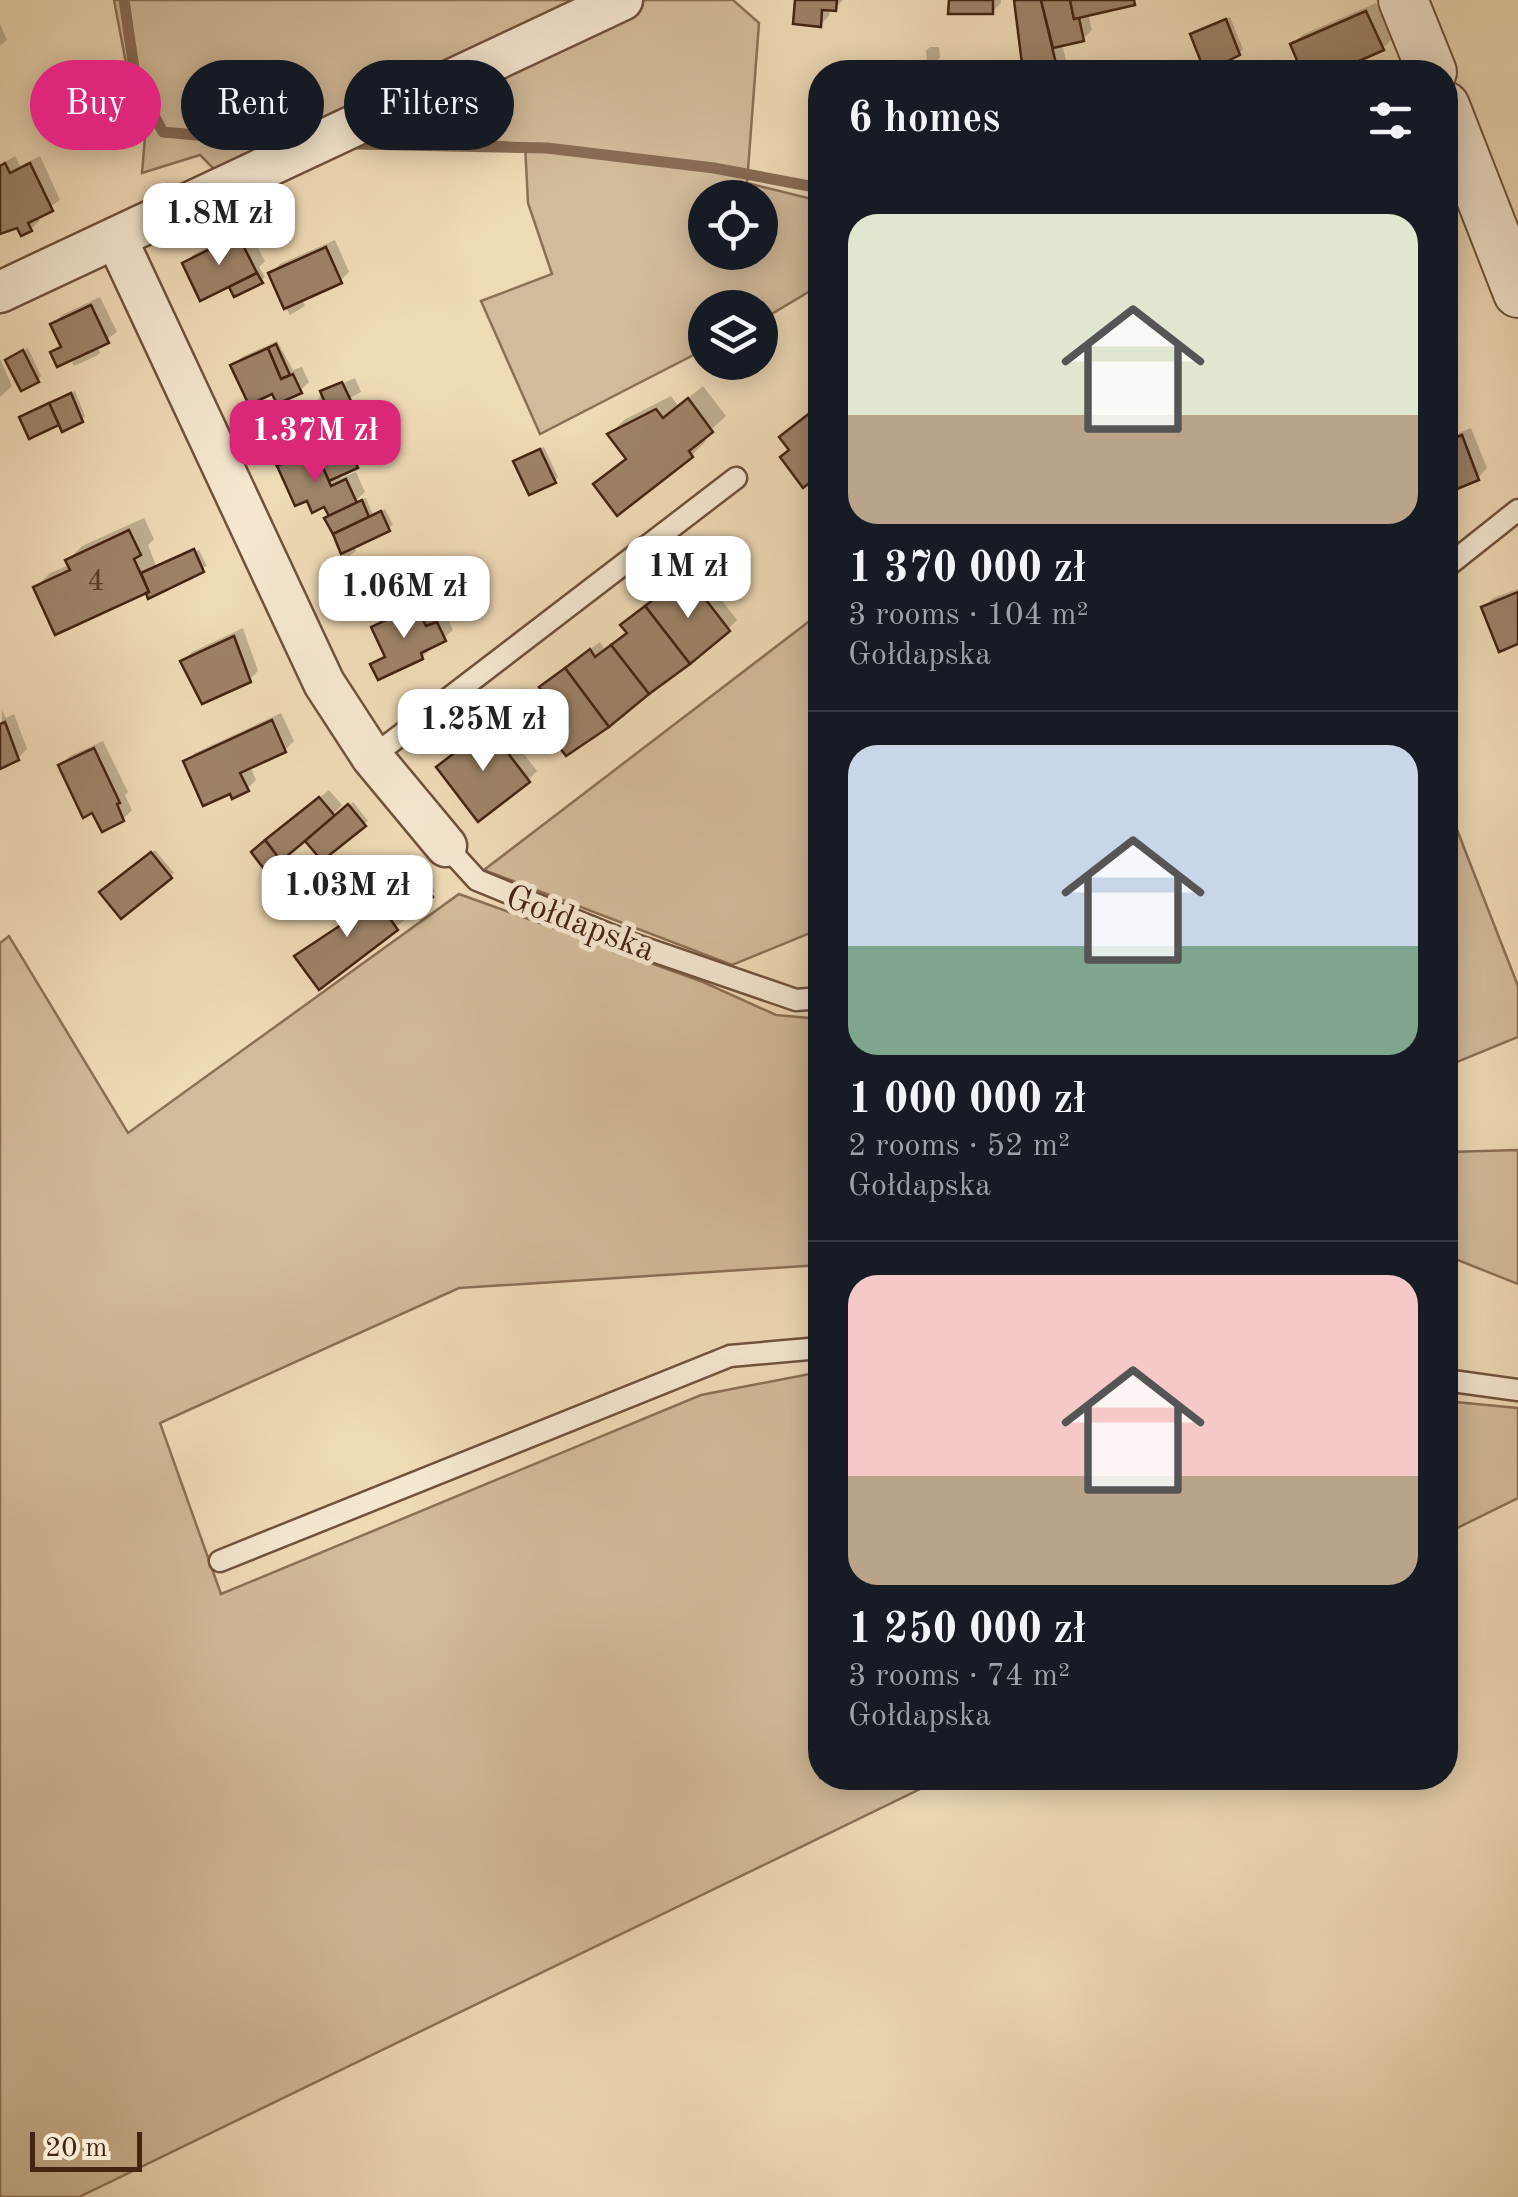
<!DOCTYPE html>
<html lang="en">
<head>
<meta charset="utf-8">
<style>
  body { margin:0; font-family:"Old Standard TT",serif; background:#20242c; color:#f1f3f6; height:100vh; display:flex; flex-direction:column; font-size:38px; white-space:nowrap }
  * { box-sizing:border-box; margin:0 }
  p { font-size:32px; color:#9ea1a6 }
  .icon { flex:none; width:55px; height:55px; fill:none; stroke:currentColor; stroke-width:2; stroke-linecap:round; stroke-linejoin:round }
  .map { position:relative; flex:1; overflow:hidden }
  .drawer { position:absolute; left:808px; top:60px; width:650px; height:1730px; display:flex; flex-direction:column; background:#171b24; border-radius:40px; box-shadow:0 5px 25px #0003 }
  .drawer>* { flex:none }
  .guide { position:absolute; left:30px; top:60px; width:628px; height:90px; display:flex; gap:20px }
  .fabs { position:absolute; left:688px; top:180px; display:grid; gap:20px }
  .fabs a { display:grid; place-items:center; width:90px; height:90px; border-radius:50%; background:#171b24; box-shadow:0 5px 25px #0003; font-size:50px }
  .scale { position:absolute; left:30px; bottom:25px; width:112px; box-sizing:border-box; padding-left:10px; border:5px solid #452413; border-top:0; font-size:28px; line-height:35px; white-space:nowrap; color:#452413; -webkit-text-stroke:8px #f5e7d0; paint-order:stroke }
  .price { position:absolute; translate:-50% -85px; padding:0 22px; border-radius:20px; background:#fff; color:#222; font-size:32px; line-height:65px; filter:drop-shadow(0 2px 5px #0008) }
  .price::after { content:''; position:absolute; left:50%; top:60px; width:30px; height:22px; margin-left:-15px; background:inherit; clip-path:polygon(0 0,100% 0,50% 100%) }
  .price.current { background:#db2777; color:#fff }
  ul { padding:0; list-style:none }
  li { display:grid; align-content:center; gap:20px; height:530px; padding:0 40px }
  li+li { border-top:2px solid #363941 }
  li span { display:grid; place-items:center; height:310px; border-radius:30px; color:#555 }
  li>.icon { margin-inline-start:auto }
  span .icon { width:180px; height:180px; fill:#fffc; stroke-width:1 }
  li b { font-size:42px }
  h2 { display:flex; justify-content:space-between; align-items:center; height:120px; padding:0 40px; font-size:42px }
  .tag { padding:0 35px; border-radius:45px; background:#171b24; box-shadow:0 5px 25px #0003; font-size:35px; line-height:90px }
  .tag.current { background:#db2777; color:#fff }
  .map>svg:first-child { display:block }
</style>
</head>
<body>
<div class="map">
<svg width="1518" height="2197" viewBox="0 0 1518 2197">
  <rect width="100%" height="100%" fill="#efdab6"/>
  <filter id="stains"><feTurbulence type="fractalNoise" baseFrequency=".002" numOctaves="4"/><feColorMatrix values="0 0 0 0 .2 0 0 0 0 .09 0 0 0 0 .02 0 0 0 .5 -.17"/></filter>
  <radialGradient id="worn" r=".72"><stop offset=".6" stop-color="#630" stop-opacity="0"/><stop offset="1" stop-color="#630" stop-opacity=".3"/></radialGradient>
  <g fill="#d2bb9a" stroke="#8c7056" stroke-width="2.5" fill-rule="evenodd">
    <polygon points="114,0 590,0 219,174 200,155 142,173 147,113 132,95"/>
    <path d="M 646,0 L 733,0 L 759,23 L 747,183 L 820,201 L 820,285 L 760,321 L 760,308 L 705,308 L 705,349 L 540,434 L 481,301 L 552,274 L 528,203 L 525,144 L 406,135 L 399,121 ZM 705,198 L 760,198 L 760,252 L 705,252 Z"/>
    <polygon points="820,613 820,929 732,965 484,870"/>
    <polygon points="1445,799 1518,986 1518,1037 1445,1067"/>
    <polygon points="459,894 703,982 776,1015 820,1019 820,1265 459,1288 160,1423 221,1594 701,1395 820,1372 820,1778 943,1778 79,2197 0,2197 0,943 9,936 128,1133"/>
    <polygon points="1445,1142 1449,1152 1518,1150 1518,1284 1445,1255"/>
    <polygon points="1445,1401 1518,1408 1518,1498 1445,1534"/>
  </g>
  <g fill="#0003">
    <polygon points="798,0 843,0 835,8 830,8 829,16 820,25"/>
    <polygon points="949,0 1001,0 1001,3 992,12"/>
    <polygon points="1016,0 1136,0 1088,13 1092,30 1083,39 1062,44 1069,72 1026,72"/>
    <polygon points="1376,3 1392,39 1383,48 1328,72 1305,72 1293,44 1302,35"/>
    <polygon points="1230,17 1243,49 1239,53 1193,34"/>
    <polygon points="0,24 7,40 0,46"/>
    <polygon points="930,47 939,47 940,58 936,62 927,63 926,51"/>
    <polygon points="15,156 20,166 40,156 60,200 37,216 40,220 31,229 19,225 0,228 0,165"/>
    <polygon points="247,228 265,261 259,267 265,277 261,280 232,287 240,280 185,263 194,254"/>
    <polygon points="335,240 349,272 340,281 301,298 305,306 290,315 287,309 295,302 271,273 280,264"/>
    <polygon points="100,297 117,332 97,346 100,353 96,356 74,366 72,363 80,355 53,353 62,344 53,324 62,315"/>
    <polygon points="277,341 293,370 302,367 309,382 300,391 273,390 233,366 242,357"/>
    <polygon points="28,348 41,376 38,380 12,357"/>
    <polygon points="0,359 12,386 0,397"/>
    <polygon points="1445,362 1453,383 1445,391"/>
    <polygon points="355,378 361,392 341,403 349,420 343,425 360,462 338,474 341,478 356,472 365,492 352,504 366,498 373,515 385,509 393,525 354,546 356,551 345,559 327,518 331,515 270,445 279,436 325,415 318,399 323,392"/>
    <polygon points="703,386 726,416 703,437 706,441 692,455 596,484 628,457 610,434 624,420 671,396 678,406"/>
    <polygon points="75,391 85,416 81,420 60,422 22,417"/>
    <polygon points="1471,428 1487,468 1478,478 1445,492 1445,439"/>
    <polygon points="544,447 558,477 555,481 520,458"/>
    <polygon points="144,518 154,539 148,545 157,568 199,550 207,566 56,631 36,587 50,573 70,565 68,560 82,546"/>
    <polygon points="703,576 737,620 728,629 548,694 551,679 600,642 605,650 629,632 633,617 681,579 687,587"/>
    <polygon points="1518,589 1518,641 1484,608 1493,598"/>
    <polygon points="425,599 430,599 439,617 446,615 453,630 422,657 373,665 386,654 374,627 383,618"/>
    <polygon points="243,628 258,671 249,680 183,661 192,652"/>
    <polygon points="2,710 6,718 14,714 27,749 18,758 0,766"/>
    <polygon points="281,713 294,741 285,750 250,766 256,780 247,789 186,762 195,753"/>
    <polygon points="498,720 537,771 528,780 448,758"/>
    <polygon points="103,741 128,792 125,795 132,810 123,819 61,765 70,756"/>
    <polygon points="329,790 342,805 331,816 333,819 353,802 368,821 364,824 305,837 277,832"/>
    <polygon points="155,850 174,873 170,877 106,889"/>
    <polygon points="426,880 435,891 416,908 407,897"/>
    <polygon points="378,881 406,919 319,986 297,957 346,921 348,903"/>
  </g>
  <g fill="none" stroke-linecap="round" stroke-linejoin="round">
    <g stroke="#886c54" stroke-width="11">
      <polyline points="124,0 136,82 163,132 285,143"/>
      <polyline points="356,144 547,148 714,168 820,188"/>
    </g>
  </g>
  <g fill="#9d8368" stroke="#452413" stroke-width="2.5">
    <polygon points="795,0 837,0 836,11 822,10 821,27 793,24"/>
    <polygon points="949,0 993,0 993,14 948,14"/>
    <polygon points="1014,0 1041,0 1058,72 1023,72"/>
    <polygon points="1041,0 1070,0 1074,19 1079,18 1084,41 1053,48"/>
    <polygon points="1070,0 1134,0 1135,5 1074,19"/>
    <polygon points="1366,11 1384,50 1334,72 1302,72 1290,44"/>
    <polygon points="1226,19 1240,55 1205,72 1190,34"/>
    <polygon points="5,163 10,173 30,163 53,211 28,223 32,231 21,236 17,228 0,234 0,166"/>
    <polygon points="238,235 257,273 200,301 182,263"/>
    <polygon points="326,247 342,283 284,309 268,273"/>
    <polygon points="257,273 263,283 234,297 229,287"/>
    <polygon points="91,305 109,343 57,367 50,352 61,347 50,324"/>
    <polygon points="276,344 290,375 281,379 268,348"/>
    <polygon points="268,348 281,379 293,374 302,393 277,404 272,394 249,405 230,365"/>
    <polygon points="23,350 39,382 21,391 5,360"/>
    <polygon points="342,382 351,401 329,412 320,391"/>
    <polygon points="71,393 83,422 62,432 49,403"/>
    <polygon points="688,398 713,432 689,451 693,457 617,516 593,484 626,459 607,434 656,409 663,418"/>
    <polygon points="49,403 59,425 29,439 19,417"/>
    <polygon points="820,405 820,491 812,481 803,488 780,457 789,450 779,437"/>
    <polygon points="333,414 341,431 312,444 315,449 277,466 267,445"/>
    <polygon points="341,431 358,468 329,481 312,444"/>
    <polygon points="1462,435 1479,480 1445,494 1445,442"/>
    <polygon points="315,449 331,486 346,479 357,503 329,516 324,507 312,513 307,501 295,506 277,466"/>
    <polygon points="540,449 556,483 529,495 513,461"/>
    <polygon points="362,500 369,517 333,534 324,518"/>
    <polygon points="381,511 390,531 341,554 333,534"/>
    <polygon points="129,530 141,555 134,559 149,592 55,635 33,587 70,570 65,560"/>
    <polygon points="194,549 204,572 148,599 146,593 149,592 141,573"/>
    <polygon points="693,583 730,631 690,664 645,606 671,586 677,594"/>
    <polygon points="1518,592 1518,644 1499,652 1481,607"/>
    <polygon points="426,601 437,622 426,626 416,606"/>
    <polygon points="416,606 426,626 437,622 446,641 421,653 423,659 378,680 370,664 385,657 371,627"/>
    <polygon points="645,606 690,664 649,694 611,645 627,633 620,625"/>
    <polygon points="234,636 251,682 202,704 180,661"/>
    <polygon points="611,645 649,694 609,727 565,668 590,649 595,657"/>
    <polygon points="565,668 609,727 566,756 529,707 545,695 539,687"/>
    <polygon points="272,720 286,752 240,773 249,791 232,799 230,794 203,806 183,761"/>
    <polygon points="5,722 19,760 0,769 0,724"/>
    <polygon points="488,727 530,782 478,822 436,767"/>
    <polygon points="94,748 120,803 117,804 124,821 102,832 92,813 83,818 58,765"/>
    <polygon points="319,797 335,816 281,861 265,840"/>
    <polygon points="348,804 366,826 322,861 305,841"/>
    <polygon points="265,840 281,861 267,873 251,852"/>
    <polygon points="151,852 172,878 121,919 99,892"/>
    <polygon points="421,881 433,897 415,911 403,897"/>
    <polygon points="368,888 398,930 319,990 294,956 344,923 336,912"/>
  </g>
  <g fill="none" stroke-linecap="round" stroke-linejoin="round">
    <g stroke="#70523c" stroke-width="25">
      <g id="service">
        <polyline points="1445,568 1518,510"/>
        <polyline points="372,757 736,478"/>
        <polyline points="446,846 477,880 633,944 796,1000 820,998"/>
        <polyline points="1445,1380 1518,1390"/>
        <polyline points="220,1561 730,1356 820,1348"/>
      </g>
    </g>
    <g stroke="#70523c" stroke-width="45">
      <g id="minor">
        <polyline points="116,238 324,683 372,757 446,846"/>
        <polyline points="0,292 622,0"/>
      </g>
    </g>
    <g stroke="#70523c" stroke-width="52">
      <g id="tertiary">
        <polyline points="1403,0 1432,72"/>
        <polyline points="1445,106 1518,293"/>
      </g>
    </g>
    <use href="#service" stroke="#f5e7d0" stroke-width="20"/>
    <use href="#minor" stroke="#f5e7d0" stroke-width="40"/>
    <use href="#tertiary" stroke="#f5e7d0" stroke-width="48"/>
  </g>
  <g text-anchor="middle" stroke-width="10" stroke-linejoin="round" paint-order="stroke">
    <g font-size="30" fill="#5b3c28">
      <text x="96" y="590">4</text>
    </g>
    <g font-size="35" fill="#452413" stroke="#f5e7d0">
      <text transform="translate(581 922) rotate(21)" y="12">Gołdapska</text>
    </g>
  </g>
  <rect width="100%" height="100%" filter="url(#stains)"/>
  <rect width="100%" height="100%" fill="url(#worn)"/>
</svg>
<div class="fabs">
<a><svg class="icon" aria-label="locate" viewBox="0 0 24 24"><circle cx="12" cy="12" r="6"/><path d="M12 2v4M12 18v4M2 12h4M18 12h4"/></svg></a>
<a><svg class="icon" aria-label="layers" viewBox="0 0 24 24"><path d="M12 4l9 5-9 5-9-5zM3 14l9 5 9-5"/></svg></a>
</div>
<div class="scale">20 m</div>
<b class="price" style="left:219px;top:268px">1.8M zł</b>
<b class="price current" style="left:315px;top:485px">1.37M zł</b>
<b class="price" style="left:688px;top:621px">1M zł</b>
<b class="price" style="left:404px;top:641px">1.06M zł</b>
<b class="price" style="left:483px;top:774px">1.25M zł</b>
<b class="price" style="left:347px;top:940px">1.03M zł</b>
<div class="guide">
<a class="tag current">Buy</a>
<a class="tag">Rent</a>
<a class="tag">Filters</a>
</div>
<section class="drawer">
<h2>6 homes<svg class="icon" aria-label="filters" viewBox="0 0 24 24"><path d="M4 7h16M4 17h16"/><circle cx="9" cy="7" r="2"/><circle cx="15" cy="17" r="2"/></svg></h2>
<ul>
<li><span style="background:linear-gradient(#dfe7d0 65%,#b9a48a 0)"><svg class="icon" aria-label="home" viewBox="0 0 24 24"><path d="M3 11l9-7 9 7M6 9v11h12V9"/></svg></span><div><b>1 370 000 zł</b><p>3 rooms · 104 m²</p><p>Gołdapska</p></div></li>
<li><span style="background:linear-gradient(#c9d6e8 65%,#7fa58c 0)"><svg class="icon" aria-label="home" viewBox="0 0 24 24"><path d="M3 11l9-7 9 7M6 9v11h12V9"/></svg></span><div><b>1 000 000 zł</b><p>2 rooms · 52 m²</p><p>Gołdapska</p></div></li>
<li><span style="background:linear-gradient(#f6c9c9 65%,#b9a48a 0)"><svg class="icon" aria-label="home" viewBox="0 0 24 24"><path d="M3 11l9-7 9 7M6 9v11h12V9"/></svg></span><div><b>1 250 000 zł</b><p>3 rooms · 74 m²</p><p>Gołdapska</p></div></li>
</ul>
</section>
</div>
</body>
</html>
